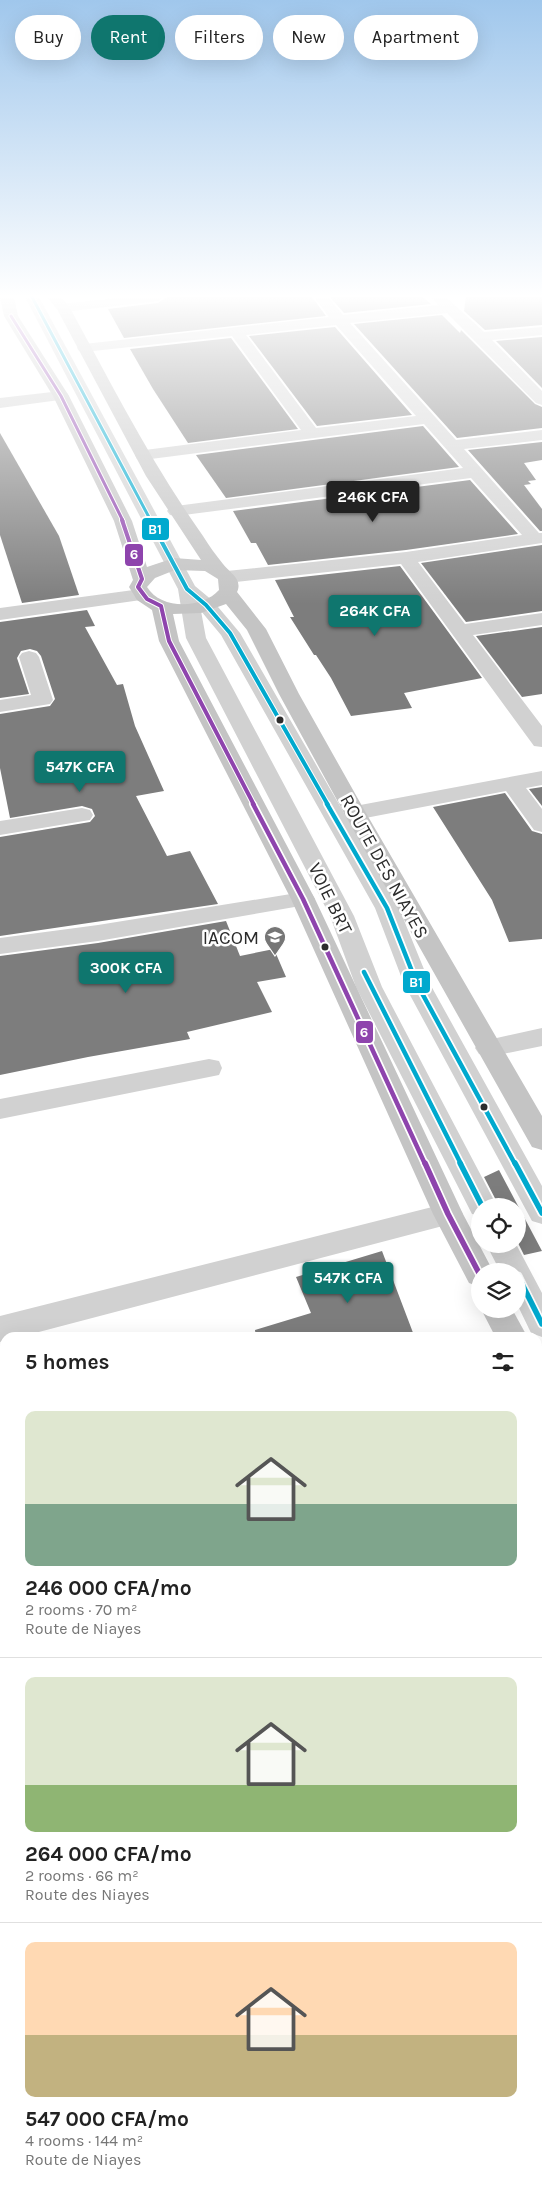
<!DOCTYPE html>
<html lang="en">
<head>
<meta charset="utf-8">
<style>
  body { margin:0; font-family:Karla,sans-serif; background:#f2f2f2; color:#222; height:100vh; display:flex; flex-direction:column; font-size:19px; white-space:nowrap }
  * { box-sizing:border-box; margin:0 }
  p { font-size:16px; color:#767676 }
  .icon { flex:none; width:28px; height:28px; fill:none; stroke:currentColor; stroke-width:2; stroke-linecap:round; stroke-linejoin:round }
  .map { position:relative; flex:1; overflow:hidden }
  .side { position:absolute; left:0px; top:1332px; width:542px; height:866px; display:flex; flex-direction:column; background:#fff; border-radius:15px 15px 0 0; box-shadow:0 5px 20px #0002 }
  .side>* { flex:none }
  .guide { position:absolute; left:15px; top:15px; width:512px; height:45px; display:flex; gap:10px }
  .controls { position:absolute; left:471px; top:1198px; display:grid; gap:10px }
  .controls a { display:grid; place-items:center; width:55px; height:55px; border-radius:50%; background:#fff; box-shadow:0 5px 20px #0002; font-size:25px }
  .price { position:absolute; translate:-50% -42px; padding:0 11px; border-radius:5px; background:#0f766e; color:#fff; font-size:16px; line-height:32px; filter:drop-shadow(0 1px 2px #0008) }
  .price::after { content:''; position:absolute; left:50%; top:30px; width:15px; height:11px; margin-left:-8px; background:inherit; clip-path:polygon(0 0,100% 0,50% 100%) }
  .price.on { background:#222; color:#fff }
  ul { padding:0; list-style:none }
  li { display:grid; align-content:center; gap:10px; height:265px; padding:0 25px }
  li+li { border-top:1px solid #e0e0e0 }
  li span { display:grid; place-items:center; height:155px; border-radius:10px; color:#555 }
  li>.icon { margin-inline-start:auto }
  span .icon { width:90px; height:90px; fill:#fffc; stroke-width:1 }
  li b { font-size:21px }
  h2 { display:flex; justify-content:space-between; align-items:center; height:60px; padding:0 25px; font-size:21px }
  .pill { padding:0 18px; border-radius:22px; background:#fff; box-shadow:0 5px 20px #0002; font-size:18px; line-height:45px }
  .pill.on { background:#0f766e; color:#fff }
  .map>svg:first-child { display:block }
</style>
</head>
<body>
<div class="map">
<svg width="542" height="2198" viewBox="0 0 542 2198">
  <rect width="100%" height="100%" fill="#fff"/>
  <g fill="#7d7d7d">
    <polygon points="167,297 312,297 326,316 124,338 108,309 158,303"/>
    <polygon points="330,297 423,297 431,304 344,313"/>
    <polygon points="466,297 542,297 542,325 485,330 464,311"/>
    <polygon points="442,315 460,333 461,330 535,404 542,407 542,428 457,438 354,324"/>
    <polygon points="335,327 412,415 317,426 249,336"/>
    <polygon points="542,337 542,388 496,341"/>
    <polygon points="231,338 298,429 188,443 153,389 130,349"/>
    <polygon points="423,426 459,467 226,498 196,455"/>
    <polygon points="0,433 59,536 79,595 22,603 0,535"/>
    <polygon points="542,442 542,460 524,463 536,480 528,481 531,484 524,485 542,509 542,531 540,531 468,450"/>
    <polygon points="470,480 518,534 406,550 268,565 256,543 251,543 233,511"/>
    <polygon points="542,545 542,611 466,622 421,563"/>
    <polygon points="400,566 482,678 404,693 412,708 351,716 331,678 316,655 314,655 290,617 294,617 275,580"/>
    <polygon points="87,610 95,626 85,627 117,685 123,684 135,726 164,791 136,796 167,856 190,851 218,904 0,936 0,837 90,822 95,816 92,809 82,806 10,818 0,768 0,714 50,706 55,699 41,656 37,651 30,649 21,651 17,658 29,694 0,698 0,622"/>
    <polygon points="542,627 542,694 522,697 476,636"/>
    <polygon points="542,787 542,806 529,789"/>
    <polygon points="505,793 532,831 542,834 542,939 509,942 492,900 433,807"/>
    <polygon points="226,921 240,956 274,949 286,977 257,982 272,1012 187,1032 190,1039 88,1057 0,1075 0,956 98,943"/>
    <polygon points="499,1170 542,1251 524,1255 518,1243 518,1206 499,1206 484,1177"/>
    <polygon points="382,1251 415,1338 256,1338 255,1330 311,1313 296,1277"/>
  </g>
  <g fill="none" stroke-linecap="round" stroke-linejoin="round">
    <g fill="#d1d1d1" fill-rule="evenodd">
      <polygon points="25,297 39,297 195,586 213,601 240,633 344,813 347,808 355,806 542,771 542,785 526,788 542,809 542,832 534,830 506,791 355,820 347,817 399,908 430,984 542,1186 542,1224 532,1221 404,984 375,908 221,635 201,611 206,638 354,916 382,987 497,1206 480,1206 480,1216 472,1214 356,987 330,916 186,638 178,589"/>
      <polygon points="124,297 165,297 158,301 63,312 56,308 63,304"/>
      <path d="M 314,297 L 328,297 L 343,315 L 438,305 L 431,297 L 446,297 L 484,332 L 542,327 L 542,335 L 492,340 L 542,391 L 542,405 L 536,403 L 447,313 L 350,323 L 456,440 L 542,430 L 542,440 L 464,449 L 539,533 L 542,533 L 542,543 L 418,562 L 465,624 L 542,613 L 542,625 L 473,635 L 542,726 L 542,747 L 534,746 L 401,564 L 227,583 L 220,581 L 218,577 L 220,573 L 227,571 L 406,552 L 522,535 L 471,478 L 176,516 L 170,515 L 167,511 L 170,507 L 176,506 L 463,468 L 424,424 L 143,460 L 137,459 L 135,455 L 137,451 L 301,430 L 232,336 L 84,352 L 79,351 L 77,348 L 79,345 L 84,344 L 329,317 ZM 336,325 L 416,416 L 316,428 L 246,335 Z"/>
      <polygon points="61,391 67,393 69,396 67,399 0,408 0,398"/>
      <polygon points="141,589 148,591 151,595 148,599 0,620 0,608"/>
      <polygon points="29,651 36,653 39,657 53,700 50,704 0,712 0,700 31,695 19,657 22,653"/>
      <polygon points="82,808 90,810 93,815 90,820 0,835 0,821"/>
      <polygon points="303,892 312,894 315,899 312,904 98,941 0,954 0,938 98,925"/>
      <polygon points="542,1028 542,1046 488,1057 479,1054 475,1048 479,1042"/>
      <polygon points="209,1059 219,1061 222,1068 219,1075 0,1119 0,1099"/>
      <polygon points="448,1203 458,1206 463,1214 458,1222 16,1338 5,1338 5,1340 0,1342 0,1316"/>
      <polygon points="486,1244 516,1244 542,1293 542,1337 531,1333 518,1306 518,1271 500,1271"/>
      <polygon points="542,1491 542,1521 538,1522 538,1492"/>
      <polygon points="5,1635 5,1669 0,1670 0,1636"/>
      <polygon points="5,1979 5,2021 0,2023 0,1981"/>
      <polygon points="238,2194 284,2194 285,2198 239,2198"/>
    </g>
    <g fill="#c4c4c4" fill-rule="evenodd">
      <path d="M 0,297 L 14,297 L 18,316 L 69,396 L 132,521 L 147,567 L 174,558 L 201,560 L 146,476 L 57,309 L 47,297 L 61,297 L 70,308 C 112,385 152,464 203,536 C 209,546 216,555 223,564 C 230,573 243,579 237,592 L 266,629 L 299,694 L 366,813 L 542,1116 L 542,1150 L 532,1147 L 528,1140 L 344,813 L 279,694 L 247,630 L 226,604 L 201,613 L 173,614 L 179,641 L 315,899 L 463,1214 L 493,1271 L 480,1271 L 480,1287 L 469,1283 L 433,1214 L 291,899 L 159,641 L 152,610 L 137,600 L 129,587 L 133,580 L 114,521 L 53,396 L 4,316 ZM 175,570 L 205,571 L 218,579 L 219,590 C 202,609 161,610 147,587 L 155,578 Z"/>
      <polygon points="481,1309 512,1309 528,1338 496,1338"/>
      <polygon points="538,1373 542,1374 542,1409 538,1407"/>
    </g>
    <g stroke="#fff" stroke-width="5">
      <polyline id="bus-1-far3" points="32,297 151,521"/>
    </g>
    <g stroke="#fff" stroke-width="6">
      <polyline id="bus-1-far2" points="150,520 187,589 206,605 230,633 328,805"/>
    </g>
    <g stroke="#fff" stroke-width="8">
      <g id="bus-1-far1">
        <polyline points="327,804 387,908 417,984 515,1164"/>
        <polyline points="364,972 461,1164"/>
      </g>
    </g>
    <g stroke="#fff" stroke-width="9">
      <g id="bus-1">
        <polyline points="460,1163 482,1206"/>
        <polyline points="515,1163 542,1213"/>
        <polyline points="518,1276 542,1324"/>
      </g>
    </g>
    <g stroke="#fff" stroke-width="5">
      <polyline id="bus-2-far3" points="11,316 61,396 123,521"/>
    </g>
    <g stroke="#fff" stroke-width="6">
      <polyline id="bus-2-far2" points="122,520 142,579 138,587 147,599 161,606 169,641 254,805"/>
    </g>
    <g stroke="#fff" stroke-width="8">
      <polyline id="bus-2-far1" points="253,804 303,899 425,1164"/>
    </g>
    <g stroke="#fff" stroke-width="9">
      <polyline id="bus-2" points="425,1163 448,1214 480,1275"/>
    </g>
    <use href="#bus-1-far3" stroke="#00a9ce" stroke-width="3"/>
    <use href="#bus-1-far2" stroke="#00a9ce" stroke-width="4"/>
    <use href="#bus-1-far1" stroke="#00a9ce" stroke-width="4.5"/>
    <use href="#bus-1" stroke="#00a9ce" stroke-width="5.5"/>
    <use href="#bus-2-far3" stroke="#8e44ad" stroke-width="3"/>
    <use href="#bus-2-far2" stroke="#8e44ad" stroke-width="4"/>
    <use href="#bus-2-far1" stroke="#8e44ad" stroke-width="4.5"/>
    <use href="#bus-2" stroke="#8e44ad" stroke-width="5.5"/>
  </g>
  <linearGradient id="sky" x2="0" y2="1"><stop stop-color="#a0c7ec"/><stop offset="0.49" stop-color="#fff"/><stop offset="1" stop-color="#fff" stop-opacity="0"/></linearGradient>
  <rect width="542" height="604" fill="url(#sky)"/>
  <defs>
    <g id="university-pin" transform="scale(1.125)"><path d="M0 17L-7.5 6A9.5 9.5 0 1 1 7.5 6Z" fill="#767676" stroke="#fff"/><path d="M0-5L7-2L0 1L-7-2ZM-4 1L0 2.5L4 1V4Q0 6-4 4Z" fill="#fff"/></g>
  </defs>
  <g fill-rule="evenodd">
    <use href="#university-pin" x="275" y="937"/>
  </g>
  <g fill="#2c2c2c" stroke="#fff" stroke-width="2">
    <circle cx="280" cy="720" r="4.5"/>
    <circle cx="325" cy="947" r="4.5"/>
    <circle cx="484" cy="1107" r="4.5"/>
  </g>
  <g text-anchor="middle" stroke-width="5" stroke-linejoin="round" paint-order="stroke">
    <g font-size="19" fill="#2c2c2c" stroke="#fff">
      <text transform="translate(385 866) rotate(61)" y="7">ROUTE DES NIAYES</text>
      <text transform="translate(331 898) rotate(64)" y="7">VOIE BRT</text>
    </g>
    <g font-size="19" fill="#2c2c2c" stroke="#fff" text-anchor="end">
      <text x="259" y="944">IACOM</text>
    </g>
  </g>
  <g stroke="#fff" stroke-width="2">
    <rect x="141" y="517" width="29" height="24" rx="5" fill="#00a9ce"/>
    <rect x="124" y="543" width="20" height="24" rx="5" fill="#8e44ad"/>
    <rect x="402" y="970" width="29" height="24" rx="5" fill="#00a9ce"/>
    <rect x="355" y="1020" width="19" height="24" rx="5" fill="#8e44ad"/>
  </g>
  <g font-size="14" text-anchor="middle" font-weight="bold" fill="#fff">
    <text x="155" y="534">B1</text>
    <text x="134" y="559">6</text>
    <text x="416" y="987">B1</text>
    <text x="364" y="1037">6</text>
  </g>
</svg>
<div class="controls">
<a><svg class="icon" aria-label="locate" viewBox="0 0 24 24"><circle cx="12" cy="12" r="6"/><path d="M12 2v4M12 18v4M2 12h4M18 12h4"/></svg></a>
<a><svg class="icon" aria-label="layers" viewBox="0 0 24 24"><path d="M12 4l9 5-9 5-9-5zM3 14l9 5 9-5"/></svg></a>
</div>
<b class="price on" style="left:373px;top:523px">246K CFA</b>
<b class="price" style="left:375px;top:637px">264K CFA</b>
<b class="price" style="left:80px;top:793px">547K CFA</b>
<b class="price" style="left:126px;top:994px">300K CFA</b>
<b class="price" style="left:348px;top:1304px">547K CFA</b>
<div class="guide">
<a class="pill">Buy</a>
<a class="pill on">Rent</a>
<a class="pill">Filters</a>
<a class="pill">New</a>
<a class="pill">Apartment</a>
</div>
<section class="side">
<h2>5 homes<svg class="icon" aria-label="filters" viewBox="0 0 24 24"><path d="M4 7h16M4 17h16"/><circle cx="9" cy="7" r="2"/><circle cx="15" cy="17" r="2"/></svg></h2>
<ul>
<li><span style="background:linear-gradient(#dfe7d0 60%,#7fa58c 0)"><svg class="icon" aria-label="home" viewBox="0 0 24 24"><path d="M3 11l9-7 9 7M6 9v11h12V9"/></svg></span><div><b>246 000 CFA/mo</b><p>2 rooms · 70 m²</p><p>Route de Niayes</p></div></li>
<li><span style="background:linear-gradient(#dfe7d0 70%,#8fb573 0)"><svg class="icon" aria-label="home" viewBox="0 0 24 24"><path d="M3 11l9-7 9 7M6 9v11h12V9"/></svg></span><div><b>264 000 CFA/mo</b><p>2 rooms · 66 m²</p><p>Route des Niayes</p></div></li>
<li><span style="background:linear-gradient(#ffd9b3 60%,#c2b280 0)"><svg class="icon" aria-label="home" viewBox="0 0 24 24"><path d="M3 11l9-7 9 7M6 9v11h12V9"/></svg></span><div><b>547 000 CFA/mo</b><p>4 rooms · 144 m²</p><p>Route de Niayes</p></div></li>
</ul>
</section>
</div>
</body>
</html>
